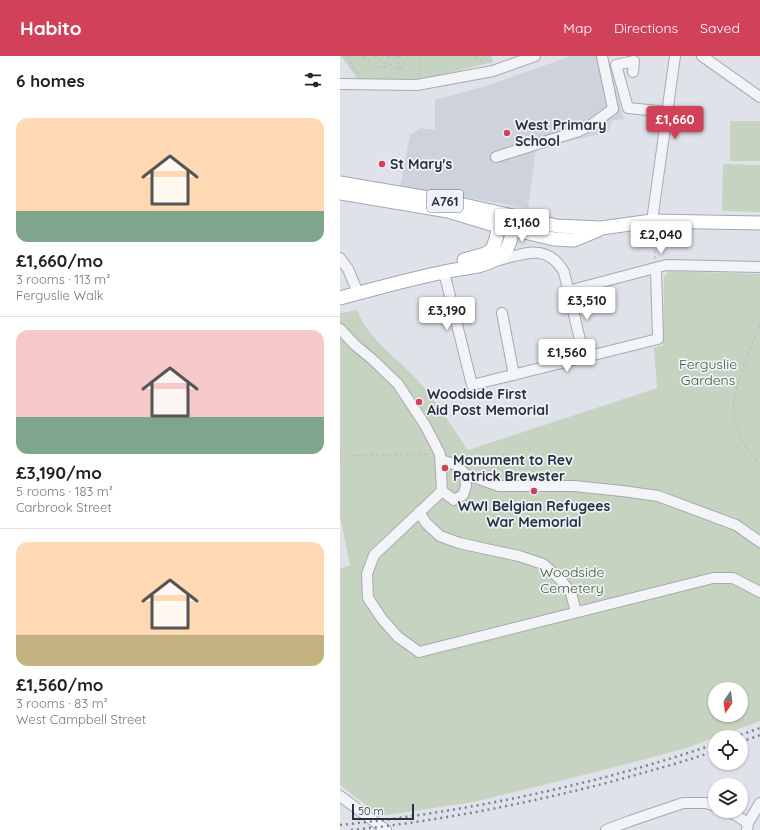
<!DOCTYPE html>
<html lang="en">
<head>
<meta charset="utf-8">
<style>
  body { margin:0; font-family:Quicksand,sans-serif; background:#f2f2f2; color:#202124; height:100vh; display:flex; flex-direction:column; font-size:15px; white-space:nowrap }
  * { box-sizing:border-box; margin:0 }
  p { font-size:13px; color:#757577 }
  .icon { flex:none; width:22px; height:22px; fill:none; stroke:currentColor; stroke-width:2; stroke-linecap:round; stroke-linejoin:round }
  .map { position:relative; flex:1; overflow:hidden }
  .panel { display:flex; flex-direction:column; background:#fff; width:340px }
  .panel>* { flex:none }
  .needle { width:26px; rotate:194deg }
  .tools { position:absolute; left:368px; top:626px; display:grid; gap:8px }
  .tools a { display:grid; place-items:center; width:40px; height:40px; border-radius:50%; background:#fff; box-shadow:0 1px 3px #0004; font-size:20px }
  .scale { position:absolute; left:12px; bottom:10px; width:62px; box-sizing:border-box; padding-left:4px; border:2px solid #283140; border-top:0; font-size:11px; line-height:14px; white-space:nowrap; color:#283140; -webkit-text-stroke:3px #eff2f6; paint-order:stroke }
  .price { position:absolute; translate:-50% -34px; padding:0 9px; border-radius:4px; background:#fff; color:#222; font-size:13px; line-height:26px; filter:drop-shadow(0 1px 2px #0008) }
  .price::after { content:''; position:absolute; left:50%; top:24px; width:12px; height:9px; margin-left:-6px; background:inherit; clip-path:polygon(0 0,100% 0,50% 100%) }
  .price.selected { background:#d1415a; color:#fff }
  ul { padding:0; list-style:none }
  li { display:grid; align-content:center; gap:8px; height:212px; padding:0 16px }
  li+li { border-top:1px solid #e0e0e0 }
  li span { display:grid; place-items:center; height:124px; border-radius:12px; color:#555 }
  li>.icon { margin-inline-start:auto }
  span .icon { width:72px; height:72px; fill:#fffc; stroke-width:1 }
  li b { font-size:17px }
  h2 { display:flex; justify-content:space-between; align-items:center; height:48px; padding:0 16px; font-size:17px }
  header { display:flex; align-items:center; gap:24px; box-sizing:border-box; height:56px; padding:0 20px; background:#d1415a; color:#fff }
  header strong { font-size:19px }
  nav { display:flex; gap:22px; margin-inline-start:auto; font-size:14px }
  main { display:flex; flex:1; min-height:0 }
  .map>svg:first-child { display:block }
</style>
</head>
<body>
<header>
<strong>Habito</strong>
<nav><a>Map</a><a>Directions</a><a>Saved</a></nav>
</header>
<main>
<section class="panel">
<h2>6 homes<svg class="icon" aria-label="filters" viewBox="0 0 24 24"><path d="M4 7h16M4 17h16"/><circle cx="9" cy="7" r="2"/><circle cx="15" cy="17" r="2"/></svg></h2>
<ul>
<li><span style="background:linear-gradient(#ffd9b3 75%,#7fa58c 0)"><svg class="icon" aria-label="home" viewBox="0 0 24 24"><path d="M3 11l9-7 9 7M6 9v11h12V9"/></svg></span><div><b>£1,660/mo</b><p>3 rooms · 113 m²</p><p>Ferguslie Walk</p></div></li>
<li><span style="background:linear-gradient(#f6c9c9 70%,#7fa58c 0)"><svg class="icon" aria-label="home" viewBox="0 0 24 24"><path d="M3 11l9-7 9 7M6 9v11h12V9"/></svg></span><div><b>£3,190/mo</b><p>5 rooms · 183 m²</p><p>Carbrook Street</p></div></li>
<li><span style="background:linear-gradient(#ffd9b3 75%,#c2b280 0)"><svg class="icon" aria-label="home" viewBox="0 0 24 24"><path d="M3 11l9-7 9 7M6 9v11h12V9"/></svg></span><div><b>£1,560/mo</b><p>3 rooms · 83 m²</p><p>West Campbell Street</p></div></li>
</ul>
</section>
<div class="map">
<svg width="420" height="774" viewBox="0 0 420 774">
  <rect width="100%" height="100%" fill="#dfe3e9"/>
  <polygon fill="#cdd2db" points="231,0 266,0 284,63 273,64 268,76 196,93 188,152 60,130 70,79 81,72 95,74 95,44 146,30"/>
  <g fill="#c5d3c0" fill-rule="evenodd">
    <polygon points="1,0 151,0 153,6 83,23 20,26"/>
    <rect x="390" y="65" width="30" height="40"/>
    <polygon points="383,108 420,109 420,156 382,155"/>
    <path d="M 329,215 L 420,218 L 420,665 L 343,693 L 260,715 L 133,746 L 40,760 L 0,729 L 0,513 L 10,509 L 0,461 L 0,257 L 17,254 C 30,287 64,306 85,333 C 101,352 114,374 128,394 L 317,332 L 314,292 L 323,289 L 324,221 ZM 375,633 L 401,633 L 401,659 L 375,659 Z"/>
  </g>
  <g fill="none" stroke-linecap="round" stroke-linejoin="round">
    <g stroke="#a4aab3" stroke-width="12">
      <g id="minor">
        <polyline points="362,0 420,41"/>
        <polyline points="293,16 294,5 276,9 288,52 328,56"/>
        <polyline points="0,28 77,29 153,15 195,0"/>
        <polyline points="156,101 239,75 251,69 273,53 262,0"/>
        <polyline points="312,165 335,0"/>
        <polyline points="0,202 8,213 18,237"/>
        <path d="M 155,205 C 182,199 206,185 224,216 L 244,301"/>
        <polyline points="104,216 132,329 318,283 316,213"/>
        <polyline points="228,235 326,209 420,211"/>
        <polyline points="162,257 174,319"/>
        <polyline points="0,273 15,289 32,303 58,328 85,369 100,398 102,435 34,499 27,518 28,542 42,563 58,581 79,596 373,522 393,522 420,536"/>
        <polyline points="101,404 116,409 125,418 159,430 234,430 282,435 318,440 396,469 420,486"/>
        <polyline points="102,435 114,444 123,439 126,430 125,418"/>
        <polyline points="79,456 86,467 100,480 119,487 179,500 203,508 220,523 231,537 236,556"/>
        <polyline points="0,740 46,774"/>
        <polyline points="389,755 408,767"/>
        <polyline points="266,774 290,765 343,747 366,747 375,750"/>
        <polyline points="407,774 408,767 420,747"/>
      </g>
    </g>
    <g stroke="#9ea8b5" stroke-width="15">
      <g id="major">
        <polyline points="0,127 106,145 217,170 261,172 312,165 420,167"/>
        <polyline points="0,137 108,155 151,168 214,183 234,184 258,174"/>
        <polyline points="124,204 145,198 152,194 156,183 161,161"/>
        <path d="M 0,242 C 35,233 69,223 104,216 C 122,212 142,212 158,202 C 169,195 170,185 173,173"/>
      </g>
    </g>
    <g stroke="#bdc1c7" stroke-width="1.5" stroke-dasharray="3 3" stroke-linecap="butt">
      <polyline points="6,0 18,18"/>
      <polyline points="24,0 25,3 41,12 50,9"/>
      <polyline points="34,0 60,14 68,0"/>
      <path d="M 47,0 C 52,3 55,3 61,0"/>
      <polyline points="56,0 60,14"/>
      <polyline points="135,0 144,7"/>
      <polyline points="79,20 81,0"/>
      <polyline points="313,176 315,203"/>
      <path d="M 420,269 C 411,292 391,334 394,359 C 394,367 398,375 401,382 C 405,391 412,401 420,406"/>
      <polyline points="0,400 90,398"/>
      <polyline points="128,407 148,405"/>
    </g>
    <use href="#minor" stroke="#f2f4f7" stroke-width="10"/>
    <use href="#major" stroke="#fff" stroke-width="13"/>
    <g stroke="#788393" stroke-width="2.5" stroke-dasharray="2 4" stroke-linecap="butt">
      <polyline points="395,681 420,672"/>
      <polyline points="401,686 420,679"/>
      <path d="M 0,769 C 126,756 255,729 375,688"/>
      <path d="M 11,774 C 99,765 185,748 270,726 C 306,716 340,707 375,695"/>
    </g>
  </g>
  <g fill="#d1415a" stroke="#eff2f6" stroke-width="1.5">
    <circle cx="167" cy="77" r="4"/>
    <circle cx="42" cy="108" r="4"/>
    <circle cx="79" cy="346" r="4"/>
    <circle cx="105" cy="412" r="4"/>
    <circle cx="194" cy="435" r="4"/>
  </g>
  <g text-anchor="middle" stroke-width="3.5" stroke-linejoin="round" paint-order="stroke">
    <rect fill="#eff2f6" stroke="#646b77" stroke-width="1" x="87" y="134" width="36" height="22" rx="3"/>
    <g font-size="13" font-weight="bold" fill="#283140">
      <text x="105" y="150">A761</text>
    </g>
    <g font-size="14" font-weight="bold" fill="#283140" stroke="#eff2f6" text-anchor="start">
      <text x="175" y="74">West Primary<tspan x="175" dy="16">School</tspan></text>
      <text x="50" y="113">St Mary's</text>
      <text x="87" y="343">Woodside First<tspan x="87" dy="16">Aid Post Memorial</tspan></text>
      <text x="113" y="409">Monument to Rev<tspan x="113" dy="16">Patrick Brewster</tspan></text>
      <text x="194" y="455" text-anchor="middle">WWI Belgian Refugees<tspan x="194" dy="16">War Memorial</tspan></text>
    </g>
    <g font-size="14" fill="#3d5c35" stroke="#eff2f6">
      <text x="368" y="313">Ferguslie<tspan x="368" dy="16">Gardens</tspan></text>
      <text x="232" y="521">Woodside<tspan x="232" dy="16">Cemetery</tspan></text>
    </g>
  </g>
</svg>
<div class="tools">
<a><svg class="needle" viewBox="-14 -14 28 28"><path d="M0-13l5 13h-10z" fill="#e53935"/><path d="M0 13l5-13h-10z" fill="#757577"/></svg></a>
<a><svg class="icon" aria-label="locate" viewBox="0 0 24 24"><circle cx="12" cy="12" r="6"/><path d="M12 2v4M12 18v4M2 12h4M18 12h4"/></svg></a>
<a><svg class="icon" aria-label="layers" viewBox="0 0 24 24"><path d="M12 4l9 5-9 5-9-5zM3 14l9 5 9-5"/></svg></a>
</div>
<div class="scale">50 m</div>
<b class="price selected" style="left:335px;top:84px">£1,660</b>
<b class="price" style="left:182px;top:187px">£1,160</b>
<b class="price" style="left:321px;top:199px">£2,040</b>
<b class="price" style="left:247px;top:265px">£3,510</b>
<b class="price" style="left:107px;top:275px">£3,190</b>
<b class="price" style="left:227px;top:317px">£1,560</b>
</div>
</main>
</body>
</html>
